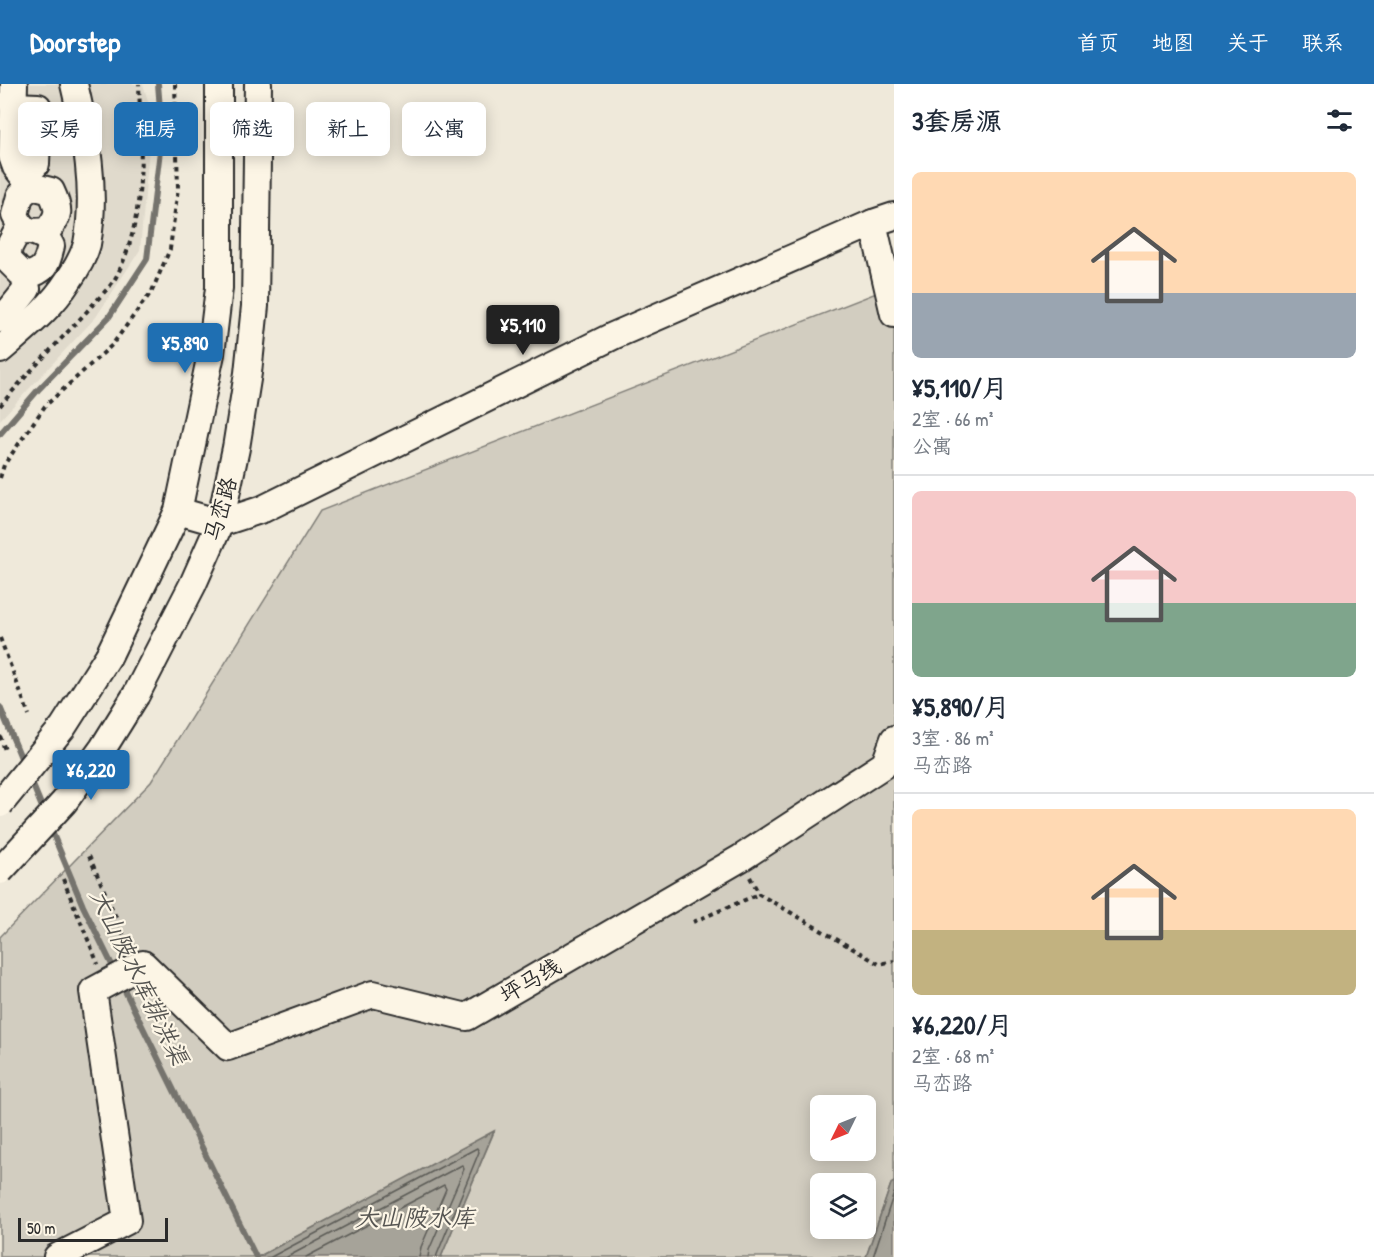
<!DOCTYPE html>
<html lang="zh">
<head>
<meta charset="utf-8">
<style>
  body { margin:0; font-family:"Patrick Hand","LXGW WenKai TC",sans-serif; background:#f2f2f3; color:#1f2937; height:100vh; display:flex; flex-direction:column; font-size:22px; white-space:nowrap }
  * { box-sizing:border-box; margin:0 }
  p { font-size:20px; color:#747a83 }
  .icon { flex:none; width:33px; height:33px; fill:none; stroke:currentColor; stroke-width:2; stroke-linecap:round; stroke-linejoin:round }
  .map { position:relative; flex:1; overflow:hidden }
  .panel { display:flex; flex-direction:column; background:#fff; width:480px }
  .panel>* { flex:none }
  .banner { position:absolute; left:18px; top:18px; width:570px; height:54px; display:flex; gap:12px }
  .needle { width:39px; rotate:227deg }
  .fabs { position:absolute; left:810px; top:1011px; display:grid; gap:12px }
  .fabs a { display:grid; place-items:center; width:66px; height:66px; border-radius:9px; background:#fff; box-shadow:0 3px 15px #0003; font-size:30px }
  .scale { position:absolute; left:18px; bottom:15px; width:150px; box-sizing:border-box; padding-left:6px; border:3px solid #2b2b2b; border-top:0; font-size:16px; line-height:21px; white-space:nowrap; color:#2b2b2b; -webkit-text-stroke:4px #fcf5e5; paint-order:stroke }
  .price { position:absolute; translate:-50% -51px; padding:0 14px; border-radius:6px; background:#1f6fb2; color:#fff; font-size:20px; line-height:39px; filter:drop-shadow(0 2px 3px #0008) }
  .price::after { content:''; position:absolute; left:50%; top:36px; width:18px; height:14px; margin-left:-9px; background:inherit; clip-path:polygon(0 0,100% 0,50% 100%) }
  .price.current { background:#222; color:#fff }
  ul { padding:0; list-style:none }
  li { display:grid; align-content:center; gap:12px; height:318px; padding:0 18px }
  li+li { border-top:2px solid #e0e1e3 }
  li span { display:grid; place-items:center; height:186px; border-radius:9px; color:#555 }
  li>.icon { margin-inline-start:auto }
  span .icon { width:108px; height:108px; fill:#fffc; stroke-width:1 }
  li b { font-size:26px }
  h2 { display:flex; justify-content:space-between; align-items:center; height:72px; padding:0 18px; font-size:26px }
  .chip { padding:0 21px; border-radius:9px; background:#fff; box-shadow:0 3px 15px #0003; font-size:21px; line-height:54px }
  .chip.current { background:#1f6fb2; color:#fff }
  header { display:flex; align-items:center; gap:36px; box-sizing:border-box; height:84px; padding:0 30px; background:#1f6fb2; color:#fff }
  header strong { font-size:28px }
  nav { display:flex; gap:33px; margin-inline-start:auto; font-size:21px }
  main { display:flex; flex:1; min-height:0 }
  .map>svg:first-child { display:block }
</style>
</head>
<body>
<header>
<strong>Doorstep</strong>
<nav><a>首页</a><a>地图</a><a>关于</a><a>联系</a></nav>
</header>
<main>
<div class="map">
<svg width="894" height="1173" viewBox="0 0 894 1173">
  <rect width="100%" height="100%" fill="#efe9da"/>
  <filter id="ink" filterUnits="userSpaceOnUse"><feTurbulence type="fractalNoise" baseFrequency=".0167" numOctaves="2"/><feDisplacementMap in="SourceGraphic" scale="12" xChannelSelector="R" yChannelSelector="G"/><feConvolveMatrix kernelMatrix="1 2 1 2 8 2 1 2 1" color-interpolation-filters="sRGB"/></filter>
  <g filter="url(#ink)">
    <polygon fill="#e0dacc" points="0,0 143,0 152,31 140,166 96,233 0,336"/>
    <path fill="#d2cdc0" stroke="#7e7c76" stroke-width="1.5" fill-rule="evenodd" d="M 894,202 L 894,1098 L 891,1100 L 866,1173 L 441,1173 L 494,1048 L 258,1173 L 0,1173 L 0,853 L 151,698 L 320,427 ZM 820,1022 L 866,1022 L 866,1066 L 820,1066 ZM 820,1100 L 866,1100 L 866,1144 L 820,1144 Z"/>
    <g fill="#a6a399" stroke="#75736d" stroke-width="1.5">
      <polygon points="494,1047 441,1173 258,1173"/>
      <polygon points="894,1098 894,1173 866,1173 891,1100"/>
    </g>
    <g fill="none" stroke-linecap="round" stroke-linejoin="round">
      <g stroke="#5c5b57" stroke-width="1.5">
        <polyline points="271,1173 477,1064 479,1068 436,1173"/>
        <polyline points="287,1173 462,1081 464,1085 429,1166 428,1173"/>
        <polyline points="306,1173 444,1101 446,1105 421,1163 419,1173"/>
        <polyline points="873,1173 894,1109"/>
      </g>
      <g stroke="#75736d" stroke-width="6">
        <polyline points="0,350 38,306 109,233 147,175 162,50 158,0"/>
        <polyline points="0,623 24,681"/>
        <polyline points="30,694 44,728"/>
        <polyline points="50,743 83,822 115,887"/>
        <polyline points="121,899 256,1173"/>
      </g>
      <g stroke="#2b2b2b" stroke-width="30">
        <g id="minor">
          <path d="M 14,0 L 12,72 L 16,83 L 31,102 L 51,107 C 60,126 60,131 47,147 C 28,149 23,148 15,131 L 20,112 L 31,102"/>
          <polyline points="13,22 38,23 46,39 37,54 36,80 24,93"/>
          <polyline points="894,132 873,139 894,230"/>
          <path d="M 27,147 L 17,148 L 9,163 L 7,175 L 24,192 C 44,188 47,181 51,162 L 46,153 L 35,148"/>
          <polyline points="0,235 11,225 27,205 24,192"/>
          <path d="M 0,266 C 24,245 51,224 68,197 C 75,187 84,171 87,160 C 97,107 86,51 74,0"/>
          <polyline points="178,427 220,439 263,425 613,252 873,139"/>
          <polyline points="109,571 178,427 211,270 219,204 219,0"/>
          <polyline points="136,611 193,500 220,439 236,364 248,289 255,222 258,0"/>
          <polyline points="57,1173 127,1137 93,907 143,880 228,963 373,910 467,933 741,774 885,680 894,655"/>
        </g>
      </g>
      <g stroke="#2b2b2b" stroke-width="4" stroke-dasharray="4.5 4.5" stroke-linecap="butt">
        <path d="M 0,322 C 28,288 60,257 90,224 C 98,214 110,204 116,193 C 147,134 141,64 139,0"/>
        <polyline points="0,394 4,381 45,322 112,261 152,207 170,165 178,104 175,0"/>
        <polyline points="0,554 29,631"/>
        <polyline points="0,652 5,666"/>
        <polyline points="89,772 129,863"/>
        <polyline points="750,793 759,810 879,880 894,877"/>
        <polyline points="63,795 98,880"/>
        <polyline points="693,838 759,810"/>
      </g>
      <use href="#minor" stroke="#fcf5e5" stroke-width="26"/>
      <g stroke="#2b2b2b" stroke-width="30" stroke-linecap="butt">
        <g id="minor-bridge">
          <polyline points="0,720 63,643 109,571"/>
          <polyline points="0,787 64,718 103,664 136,611"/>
        </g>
      </g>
      <use href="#minor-bridge" stroke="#fcf5e5" stroke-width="26"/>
    </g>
  </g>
  <g text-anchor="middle" stroke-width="4.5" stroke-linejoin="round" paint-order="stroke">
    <g font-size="22" fill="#2b2b2b" stroke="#fcf5e5">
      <text transform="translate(220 425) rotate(-74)" y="8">马峦路</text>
      <text transform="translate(530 896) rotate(-30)" y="8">坪马线</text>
    </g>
    <g font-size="24" font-style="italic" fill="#565552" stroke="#fcf5e5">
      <text transform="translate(139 893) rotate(64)" y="8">大山陂水库排洪渠</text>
      <text x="415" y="1142">大山陂水库</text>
    </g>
  </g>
</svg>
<div class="fabs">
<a><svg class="needle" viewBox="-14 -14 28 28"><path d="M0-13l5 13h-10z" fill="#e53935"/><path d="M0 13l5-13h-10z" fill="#747a83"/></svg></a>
<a><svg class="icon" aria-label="layers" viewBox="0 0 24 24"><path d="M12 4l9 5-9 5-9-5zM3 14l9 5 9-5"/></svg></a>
</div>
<div class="scale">50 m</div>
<b class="price current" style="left:523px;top:272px">¥5,110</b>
<b class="price" style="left:185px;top:290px">¥5,890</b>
<b class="price" style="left:91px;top:717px">¥6,220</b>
<div class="banner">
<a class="chip">买房</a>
<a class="chip current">租房</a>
<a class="chip">筛选</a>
<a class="chip">新上</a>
<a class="chip">公寓</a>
</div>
</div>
<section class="panel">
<h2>3套房源<svg class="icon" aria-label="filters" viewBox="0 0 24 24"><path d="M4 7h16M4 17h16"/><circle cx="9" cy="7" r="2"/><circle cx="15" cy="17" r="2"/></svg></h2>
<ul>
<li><span style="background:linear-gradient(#ffd9b3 65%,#9aa5b1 0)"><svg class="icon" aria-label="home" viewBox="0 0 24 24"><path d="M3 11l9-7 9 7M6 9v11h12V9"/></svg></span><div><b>¥5,110/月</b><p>2室 · 66 m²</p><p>公寓</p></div></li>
<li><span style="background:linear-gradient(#f6c9c9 60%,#7fa58c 0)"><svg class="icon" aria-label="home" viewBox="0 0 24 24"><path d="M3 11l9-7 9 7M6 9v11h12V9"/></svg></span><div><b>¥5,890/月</b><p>3室 · 86 m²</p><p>马峦路</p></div></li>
<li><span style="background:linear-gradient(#ffd9b3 65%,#c2b280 0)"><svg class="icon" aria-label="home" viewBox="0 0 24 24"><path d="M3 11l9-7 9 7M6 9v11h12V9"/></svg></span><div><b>¥6,220/月</b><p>2室 · 68 m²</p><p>马峦路</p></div></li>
</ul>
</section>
</main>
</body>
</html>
